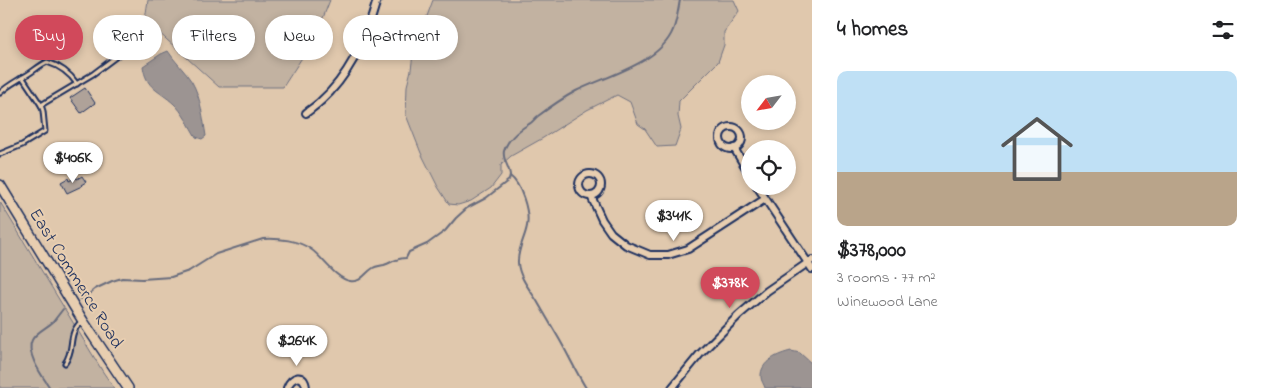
<!DOCTYPE html>
<html lang="en">
<head>
<meta charset="utf-8">
<style>
  body { margin:0; font-family:"Indie Flower",sans-serif; background:#f2f2f2; color:#202124; height:100vh; display:flex; flex-direction:column; font-size:19px; white-space:nowrap }
  * { box-sizing:border-box; margin:0 }
  p { font-size:16px; color:#757577 }
  .icon { flex:none; width:28px; height:28px; fill:none; stroke:currentColor; stroke-width:2; stroke-linecap:round; stroke-linejoin:round }
  .map { position:relative; flex:1; overflow:hidden }
  .drawer { display:flex; flex-direction:column; background:#fff; width:450px }
  .drawer>* { flex:none }
  .top-card { position:absolute; left:15px; top:15px; width:475px; height:45px; display:flex; gap:10px }
  .needle { width:32px; rotate:239deg }
  .fabs { position:absolute; left:741px; top:75px; display:grid; gap:10px }
  .fabs a { display:grid; place-items:center; width:55px; height:55px; border-radius:50%; background:#fff; box-shadow:0 2px 8px #0003; font-size:25px }
  .price { position:absolute; translate:-50% -42px; padding:0 11px; border-radius:18px; background:#fff; color:#222; font-size:16px; line-height:32px; filter:drop-shadow(0 1px 2px #0008) }
  .price::after { content:''; position:absolute; left:50%; top:30px; width:15px; height:11px; margin-left:-8px; background:inherit; clip-path:polygon(0 0,100% 0,50% 100%) }
  .price.on { background:#d1495b; color:#fff }
  ul { padding:0; list-style:none }
  li { display:grid; align-content:center; gap:10px; height:265px; padding:0 25px }
  li span { display:grid; place-items:center; height:155px; border-radius:10px; color:#555 }
  li>.icon { margin-inline-start:auto }
  span .icon { width:90px; height:90px; fill:#fffc; stroke-width:1 }
  li b { font-size:21px }
  h2 { display:flex; justify-content:space-between; align-items:center; height:60px; padding:0 25px; font-size:21px }
  .chip { padding:0 18px; border-radius:22px; background:#fff; box-shadow:0 2px 8px #0003; font-size:18px; line-height:45px }
  .chip.on { background:#d1495b; color:#fff }
  main { display:flex; flex:1; min-height:0 }
  .map>svg:first-child { display:block }
</style>
</head>
<body>
<main>
<div class="map">
<svg width="812" height="388" viewBox="0 0 812 388">
  <rect width="100%" height="100%" fill="#e0c8ad"/>
  <filter id="ink" filterUnits="userSpaceOnUse"><feTurbulence type="fractalNoise" baseFrequency=".02" numOctaves="2"/><feDisplacementMap in="SourceGraphic" scale="10" xChannelSelector="R" yChannelSelector="G"/><feConvolveMatrix kernelMatrix="1 2 1 2 8 2 1 2 1" color-interpolation-filters="sRGB"/></filter>
  <g filter="url(#ink)">
    <g fill="#c2b2a1" stroke="#6e7080">
      <polygon points="148,0 330,0 316,36 283,87 219,87 145,20"/>
      <polygon points="433,0 734,0 739,11 724,32 724,45 718,62 679,101 678,116 681,129 675,146 657,147 645,129 638,124 630,102 617,95 587,110 543,138 511,156 501,165 501,175 491,188 471,201 458,205 449,204 438,187 421,153 406,115 407,86 411,70 413,54"/>
      <polygon points="0,202 103,372 114,388 0,388"/>
    </g>
    <g fill="#9c9492" stroke="#686c7d">
      <path d="M 168,51 C 175,62 185,71 192,82 C 201,98 203,118 206,136 L 202,139 L 196,137 C 190,127 182,111 174,104 C 159,90 146,89 143,66 L 161,54 Z"/>
      <path d="M 791,351 L 800,353 L 812,364 L 812,388 L 765,388 C 764,384 761,381 761,377 C 760,361 779,354 791,351 Z"/>
    </g>
    <g fill="none" stroke-linecap="round" stroke-linejoin="round">
      <g stroke="#686c7d" stroke-width="2">
        <path d="M 80,299 L 84,298 L 95,289 L 112,281 L 122,278 L 142,279 L 171,277 L 189,271 L 216,254 L 263,239 C 278,238 299,240 312,250 C 322,257 337,280 350,281 C 361,283 365,273 373,268 C 376,266 380,266 384,265 C 393,262 396,258 406,258 L 409,252 L 427,244 L 445,231 L 456,218 L 467,208 L 486,198 L 509,180 L 510,176"/>
        <path d="M 50,388 C 43,377 25,353 32,340 C 36,332 46,328 53,322 C 56,318 60,313 63,309"/>
        <path d="M 586,388 C 576,372 568,354 558,337 C 551,325 544,313 537,301 C 530,290 519,277 518,263 C 517,250 525,238 527,226 C 530,212 521,184 510,176 C 510,167 502,160 504,151 C 508,138 519,130 529,124 C 533,122 535,118 538,116 C 550,107 563,98 576,91 C 606,76 660,63 673,30 C 677,21 678,10 680,0"/>
      </g>
    </g>
    <g fill="#afa299" stroke="#1b2f5e">
      <polygon points="42,34 55,52 43,60 35,46 37,45 33,40"/>
      <polygon points="85,88 95,103 81,113 70,98"/>
      <polygon points="82,176 86,182 81,185 82,186 67,193 61,182 68,178 69,181 76,177 77,179"/>
    </g>
    <g fill="none" stroke-linecap="round" stroke-linejoin="round">
      <g stroke="#1b2f5e" stroke-width="7">
        <g id="service">
          <path d="M 0,93 C 7,86 15,82 23,77 C 32,73 38,66 47,62 C 60,66 69,72 77,84"/>
          <polyline points="41,105 93,74 117,56"/>
          <polyline points="0,154 22,145 45,131 43,111 41,105 23,78"/>
          <path d="M 65,363 C 76,348 66,335 82,321"/>
        </g>
      </g>
      <g stroke="#1b2f5e" stroke-width="10">
        <g id="minor">
          <path d="M 306,113 C 311,109 317,105 321,101 C 350,75 367,36 377,0"/>
          <circle cx="731" cy="138" r="11"/>
          <polyline points="734,148 750,175"/>
          <circle cx="590" cy="185" r="11"/>
          <polyline points="757,186 812,269"/>
          <polyline points="591,196 602,220 611,233 626,245 650,255 668,255 688,249 765,199"/>
          <path d="M 287,388 C 291,376 305,372 306,388"/>
          <polyline points="672,388 700,354 739,315 767,291 812,260"/>
        </g>
      </g>
      <g stroke="#1b2f5e" stroke-width="12">
        <polyline id="secondary" points="0,185 83,321 128,388"/>
      </g>
      <polyline stroke="#1b2f5e" stroke-width="1" stroke-dasharray="1 4" stroke-linecap="butt" points="121,52 145,20"/>
      <use href="#service" stroke="#e8ceb0" stroke-width="3"/>
      <use href="#minor" stroke="#e8ceb0" stroke-width="6"/>
      <use href="#secondary" stroke="#e8ceb0" stroke-width="9"/>
    </g>
  </g>
  <g text-anchor="middle" stroke-width="4" stroke-linejoin="round" paint-order="stroke">
    <g font-size="18" fill="#1b2f5e" stroke="#e8ceb0">
      <text transform="translate(77 278) rotate(58)" y="6">East Commerce Road</text>
    </g>
  </g>
</svg>
<div class="fabs">
<a><svg class="needle" viewBox="-14 -14 28 28"><path d="M0-13l5 13h-10z" fill="#e53935"/><path d="M0 13l5-13h-10z" fill="#757577"/></svg></a>
<a><svg class="icon" aria-label="locate" viewBox="0 0 24 24"><circle cx="12" cy="12" r="6"/><path d="M12 2v4M12 18v4M2 12h4M18 12h4"/></svg></a>
</div>
<b class="price" style="left:73px;top:184px">$406K</b>
<b class="price" style="left:674px;top:242px">$341K</b>
<b class="price on" style="left:730px;top:309px">$378K</b>
<b class="price" style="left:297px;top:367px">$264K</b>
<div class="top-card">
<a class="chip on">Buy</a>
<a class="chip">Rent</a>
<a class="chip">Filters</a>
<a class="chip">New</a>
<a class="chip">Apartment</a>
</div>
</div>
<section class="drawer">
<h2>4 homes<svg class="icon" aria-label="filters" viewBox="0 0 24 24"><path d="M4 7h16M4 17h16"/><circle cx="9" cy="7" r="2"/><circle cx="15" cy="17" r="2"/></svg></h2>
<ul>
<li><span style="background:linear-gradient(#bfe0f5 65%,#b9a48a 0)"><svg class="icon" aria-label="home" viewBox="0 0 24 24"><path d="M3 11l9-7 9 7M6 9v11h12V9"/></svg></span><div><b>$378,000</b><p>3 rooms · 77 m²</p><p>Winewood Lane</p></div></li>
</ul>
</section>
</main>
</body>
</html>
